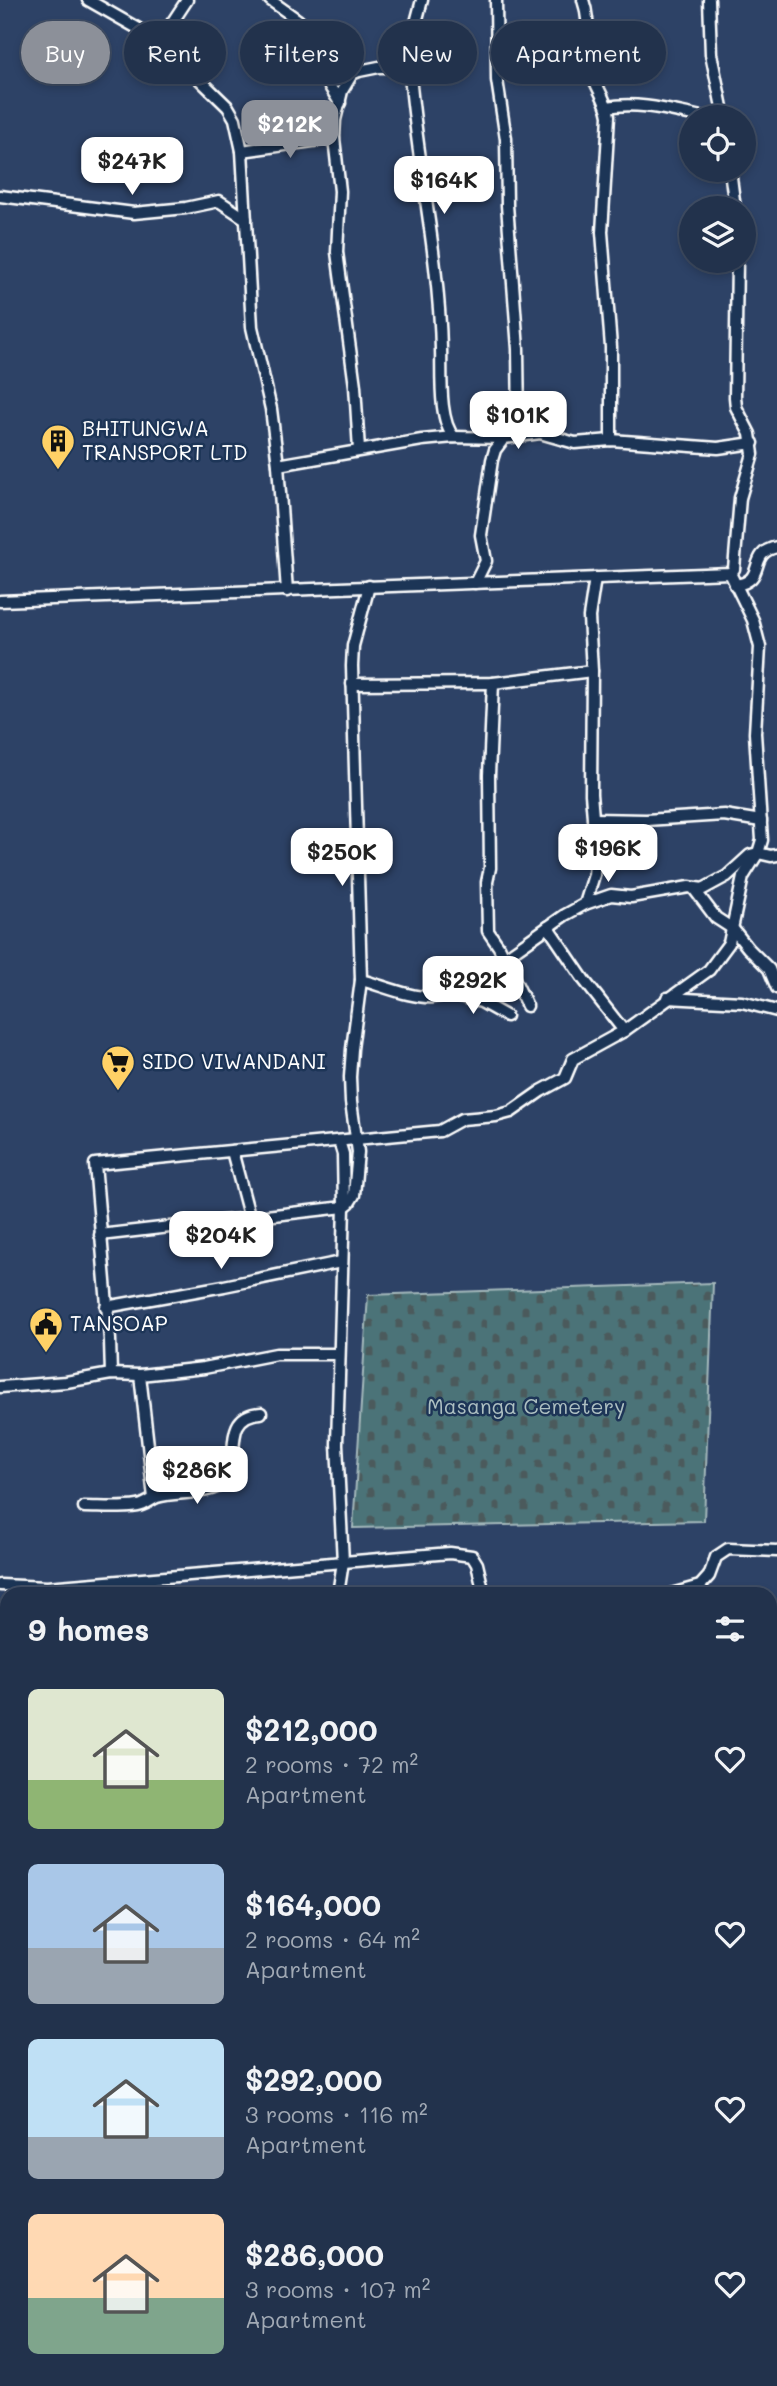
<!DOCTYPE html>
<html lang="en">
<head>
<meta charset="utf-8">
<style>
  body { margin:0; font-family:Mali,sans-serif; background:#2a3a53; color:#f1f3f6; height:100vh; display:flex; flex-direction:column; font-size:26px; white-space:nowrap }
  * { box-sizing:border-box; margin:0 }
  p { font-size:23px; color:#a2aab5 }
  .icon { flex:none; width:38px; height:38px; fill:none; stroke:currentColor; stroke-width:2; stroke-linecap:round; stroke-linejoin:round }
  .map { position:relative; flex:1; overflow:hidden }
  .side { position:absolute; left:0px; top:1587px; width:777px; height:800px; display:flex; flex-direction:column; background:#22324c; border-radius:21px 21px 0 0; box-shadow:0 4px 10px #0003,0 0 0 2px #3f4d64 }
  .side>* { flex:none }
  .top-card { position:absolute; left:21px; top:21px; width:735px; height:63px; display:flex; gap:14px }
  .tools { position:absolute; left:679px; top:105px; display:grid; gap:14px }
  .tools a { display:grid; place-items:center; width:77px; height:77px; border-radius:50%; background:#22324c; box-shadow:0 4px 10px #0003,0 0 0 2px #3f4d64; font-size:35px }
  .price { position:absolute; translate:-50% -60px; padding:0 16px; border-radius:14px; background:#fff; color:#222; font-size:23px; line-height:46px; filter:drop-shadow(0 2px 4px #0008) }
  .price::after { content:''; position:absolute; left:50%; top:42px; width:21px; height:16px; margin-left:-10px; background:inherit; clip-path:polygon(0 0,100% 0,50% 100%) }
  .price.on { background:#8c9099; color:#fff }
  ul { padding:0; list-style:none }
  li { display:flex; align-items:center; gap:21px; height:175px; padding:0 28px }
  li span { display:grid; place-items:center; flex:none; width:196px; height:140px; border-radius:10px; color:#555 }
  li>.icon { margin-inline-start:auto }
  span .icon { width:84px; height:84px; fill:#fffc; stroke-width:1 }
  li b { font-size:30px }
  h2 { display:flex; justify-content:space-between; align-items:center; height:84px; padding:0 28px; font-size:30px }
  .tag { padding:0 24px; border-radius:32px; background:#22324c; box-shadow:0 4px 10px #0003,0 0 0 2px #3f4d64; font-size:24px; line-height:63px }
  .tag.on { background:#8c9099; color:#fff }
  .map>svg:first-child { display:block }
</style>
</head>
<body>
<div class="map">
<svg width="777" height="2386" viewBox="0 0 777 2386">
  <defs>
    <pattern id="cemetery-stones" width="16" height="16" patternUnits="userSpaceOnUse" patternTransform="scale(1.75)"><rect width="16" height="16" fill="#4b7378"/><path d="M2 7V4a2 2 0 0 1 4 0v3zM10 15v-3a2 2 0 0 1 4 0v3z" fill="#4c5a5b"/></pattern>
  </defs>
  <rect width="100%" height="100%" fill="#2d4266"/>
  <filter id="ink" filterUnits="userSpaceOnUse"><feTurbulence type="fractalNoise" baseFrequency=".0143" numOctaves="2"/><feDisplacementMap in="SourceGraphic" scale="14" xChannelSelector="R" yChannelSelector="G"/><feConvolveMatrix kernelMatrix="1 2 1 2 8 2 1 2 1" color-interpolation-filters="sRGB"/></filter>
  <g filter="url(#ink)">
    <polygon fill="url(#cemetery-stones)" stroke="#a5b9bc" stroke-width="2" points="713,1283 704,1521 353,1528 368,1295"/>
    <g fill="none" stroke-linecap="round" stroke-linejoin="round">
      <g stroke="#fff" stroke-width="15">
        <g id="street">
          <polyline points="88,0 160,41 228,107 235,119 242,151 252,327 271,409 278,465 287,591"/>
          <polyline points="270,0 298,20 308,31 314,42 324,77 340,103"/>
          <path d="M 422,0 L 409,49 L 409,63 C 416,159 439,253 441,349 C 442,372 438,420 454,437"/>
          <polyline points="496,0 497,80 506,139 507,205 518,349 519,427 511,436"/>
          <path d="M 583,0 C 591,22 585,43 589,65 C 593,84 606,97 609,116 L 602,232 L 611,347 L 611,440"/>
          <polyline points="709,0 711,54 724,117"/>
          <polyline points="160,41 187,0"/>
          <path d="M 607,107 C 638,101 672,111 702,117"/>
          <polyline points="242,151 334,138"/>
          <polyline points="730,170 735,208"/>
          <polyline points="0,196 134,213 186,208 219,201 246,219"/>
          <polyline points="359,450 355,386 337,252 340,191 334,138 335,120 342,91 352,74 359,71 379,67 393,67 410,73"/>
          <polyline points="278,465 422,440 454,437 504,438 540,433 575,443 611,440 718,448 753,443"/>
          <polyline points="475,583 486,561 481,535 492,460 495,450 504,438"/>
          <path d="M 735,585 C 768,581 746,553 777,547"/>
          <polyline points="0,601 730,573 734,569 740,498 753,454 750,434 736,407 735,397 737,261"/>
          <polyline points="493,683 489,775 490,868 487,882 488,931 499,947 527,1006"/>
          <polyline points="352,684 493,683 592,671"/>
          <polyline points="593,819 646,820 724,815 761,821"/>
          <polyline points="694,889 716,918 733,929 748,948 769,969 777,988"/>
          <polyline points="585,904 611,895 631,897 689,887 703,889 727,876 750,855 758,853 762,840 755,733 760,647 753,620 730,573"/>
          <polyline points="548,927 584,980 624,1031"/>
          <path d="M 361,980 C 381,985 413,999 433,997 C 442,997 451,992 460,989 L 565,915 L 585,904 L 594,875 L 596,852 L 591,794 L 592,671 L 589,617 L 595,578"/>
          <polyline points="449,993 481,1002 506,1016"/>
          <polyline points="667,998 742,1002 777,1011"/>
          <polyline points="232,1151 250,1219"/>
          <polyline points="100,1235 344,1207 349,1203 354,1195 358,1152 351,1102 350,1077 352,1049 361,980 352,666 353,646 369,586"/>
          <polyline points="106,1307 224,1286 341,1262"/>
          <polyline points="111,1374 110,1340 95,1164 440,1131 462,1119 496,1116 511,1112 541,1091 565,1078 573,1059 624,1031 709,970 729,943 743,877 758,853 771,856 777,855"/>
          <polyline points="140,1375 154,1498"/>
          <polyline points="0,1387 66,1382 111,1374 140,1375 204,1368 276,1354 339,1354"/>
          <path d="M 84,1507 C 101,1507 120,1509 138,1506 C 145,1505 150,1500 157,1497 C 178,1491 207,1496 225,1482 C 244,1468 217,1415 261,1413"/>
          <polyline points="0,1585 47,1587 450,1553 472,1556 477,1564 484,1594"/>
          <polyline points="338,1594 343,1562 337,1444 344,1207 343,1154 339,1141"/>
          <polyline points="671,1594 700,1586 709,1576 716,1557 728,1549 777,1551"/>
          <polyline points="770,1664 777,1661"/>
          <polyline points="770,1779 777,1777"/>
          <polyline points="770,1852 777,1852"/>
          <polyline points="770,1919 777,1916"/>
          <polyline points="770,2029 777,2026"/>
          <polyline points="770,2145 777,2143"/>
          <polyline points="0,2244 7,2245"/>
          <polyline points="770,2283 777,2281"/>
          <polyline points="0,2362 7,2364"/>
          <polyline points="63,2380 85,2386"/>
          <polyline points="510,2380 512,2386"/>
          <polyline points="654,2380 656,2386"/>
          <polyline points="31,2386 34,2380"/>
          <polyline points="99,2386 101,2380"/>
          <polyline points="212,2386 214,2380"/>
          <polyline points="324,2386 326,2380"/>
        </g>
      </g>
      <use href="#street" stroke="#1d3557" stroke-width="10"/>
    </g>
  </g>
  <defs>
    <g id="building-pin" transform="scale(1.75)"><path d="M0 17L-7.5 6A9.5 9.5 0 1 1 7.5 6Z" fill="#ffd166" stroke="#1d3557"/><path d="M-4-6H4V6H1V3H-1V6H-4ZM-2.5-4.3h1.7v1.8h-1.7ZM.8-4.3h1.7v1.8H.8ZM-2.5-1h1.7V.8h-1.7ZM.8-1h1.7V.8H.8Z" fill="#111"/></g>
    <g id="supermarket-pin" transform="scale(1.75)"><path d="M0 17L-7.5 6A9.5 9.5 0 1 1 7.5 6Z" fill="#ffd166" stroke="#1d3557"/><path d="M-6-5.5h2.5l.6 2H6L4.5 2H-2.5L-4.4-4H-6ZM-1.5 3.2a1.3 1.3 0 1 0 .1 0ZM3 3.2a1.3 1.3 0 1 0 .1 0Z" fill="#111"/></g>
    <g id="civic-pin" transform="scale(1.75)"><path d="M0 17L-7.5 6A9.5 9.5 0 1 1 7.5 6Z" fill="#ffd166" stroke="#1d3557"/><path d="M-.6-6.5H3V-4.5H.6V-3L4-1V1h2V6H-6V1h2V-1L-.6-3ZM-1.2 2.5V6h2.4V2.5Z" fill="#111"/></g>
  </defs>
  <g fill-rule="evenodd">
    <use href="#building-pin" x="58" y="441"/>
    <use href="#supermarket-pin" x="118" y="1062"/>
    <use href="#civic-pin" x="46" y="1324"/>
  </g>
  <g text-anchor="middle" stroke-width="5" stroke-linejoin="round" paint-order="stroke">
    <g font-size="21" fill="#fff" stroke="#1d3557" text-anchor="start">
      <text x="82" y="436">BHITUNGWA<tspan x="82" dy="24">TRANSPORT LTD</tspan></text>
      <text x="142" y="1069">SIDO VIWANDANI</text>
      <text x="70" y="1331">TANSOAP</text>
    </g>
    <g font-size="21" fill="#aec0c2" stroke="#1d3557">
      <text x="526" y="1414">Masanga Cemetery</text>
    </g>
  </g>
</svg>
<div class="tools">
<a><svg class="icon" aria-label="locate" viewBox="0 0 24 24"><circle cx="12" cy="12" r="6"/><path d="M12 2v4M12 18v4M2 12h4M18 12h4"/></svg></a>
<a><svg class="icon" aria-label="layers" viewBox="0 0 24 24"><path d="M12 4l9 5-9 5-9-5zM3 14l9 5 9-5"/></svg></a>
</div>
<b class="price on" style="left:290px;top:160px">$212K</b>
<b class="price" style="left:132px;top:197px">$247K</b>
<b class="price" style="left:444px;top:216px">$164K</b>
<b class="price" style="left:518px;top:451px">$101K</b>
<b class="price" style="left:608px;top:884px">$196K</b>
<b class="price" style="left:342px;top:888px">$250K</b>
<b class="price" style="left:473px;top:1016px">$292K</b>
<b class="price" style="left:221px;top:1271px">$204K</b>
<b class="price" style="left:197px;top:1506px">$286K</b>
<div class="top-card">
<a class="tag on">Buy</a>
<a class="tag">Rent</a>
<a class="tag">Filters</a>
<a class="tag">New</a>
<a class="tag">Apartment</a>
</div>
<section class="side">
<h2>9 homes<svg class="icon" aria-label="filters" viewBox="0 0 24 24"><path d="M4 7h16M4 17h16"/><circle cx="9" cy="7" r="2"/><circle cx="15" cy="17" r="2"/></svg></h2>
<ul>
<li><span style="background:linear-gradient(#dfe7d0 65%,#8fb573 0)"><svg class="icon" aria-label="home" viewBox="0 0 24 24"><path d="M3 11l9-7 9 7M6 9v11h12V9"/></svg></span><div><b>$212,000</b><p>2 rooms · 72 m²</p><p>Apartment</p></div><svg class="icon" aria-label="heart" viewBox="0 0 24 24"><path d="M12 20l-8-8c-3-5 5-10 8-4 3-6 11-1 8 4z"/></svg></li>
<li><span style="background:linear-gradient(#a9c7e8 60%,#9aa5b1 0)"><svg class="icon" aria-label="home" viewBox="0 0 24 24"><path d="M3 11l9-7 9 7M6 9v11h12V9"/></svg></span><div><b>$164,000</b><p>2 rooms · 64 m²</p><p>Apartment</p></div><svg class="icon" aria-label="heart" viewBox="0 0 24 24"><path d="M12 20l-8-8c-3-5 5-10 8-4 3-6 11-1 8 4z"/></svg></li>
<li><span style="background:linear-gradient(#bfe0f5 70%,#9aa5b1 0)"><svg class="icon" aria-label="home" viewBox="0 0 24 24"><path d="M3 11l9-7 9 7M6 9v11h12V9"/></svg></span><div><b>$292,000</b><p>3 rooms · 116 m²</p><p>Apartment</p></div><svg class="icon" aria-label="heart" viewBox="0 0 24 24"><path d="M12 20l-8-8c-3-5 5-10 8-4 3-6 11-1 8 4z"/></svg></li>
<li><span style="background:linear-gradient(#ffd9b3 60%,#7fa58c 0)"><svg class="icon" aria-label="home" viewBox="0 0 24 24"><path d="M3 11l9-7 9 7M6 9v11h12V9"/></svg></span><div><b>$286,000</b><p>3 rooms · 107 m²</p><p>Apartment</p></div><svg class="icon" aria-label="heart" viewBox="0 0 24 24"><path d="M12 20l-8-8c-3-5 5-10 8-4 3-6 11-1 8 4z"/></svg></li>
</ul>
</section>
</div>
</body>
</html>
